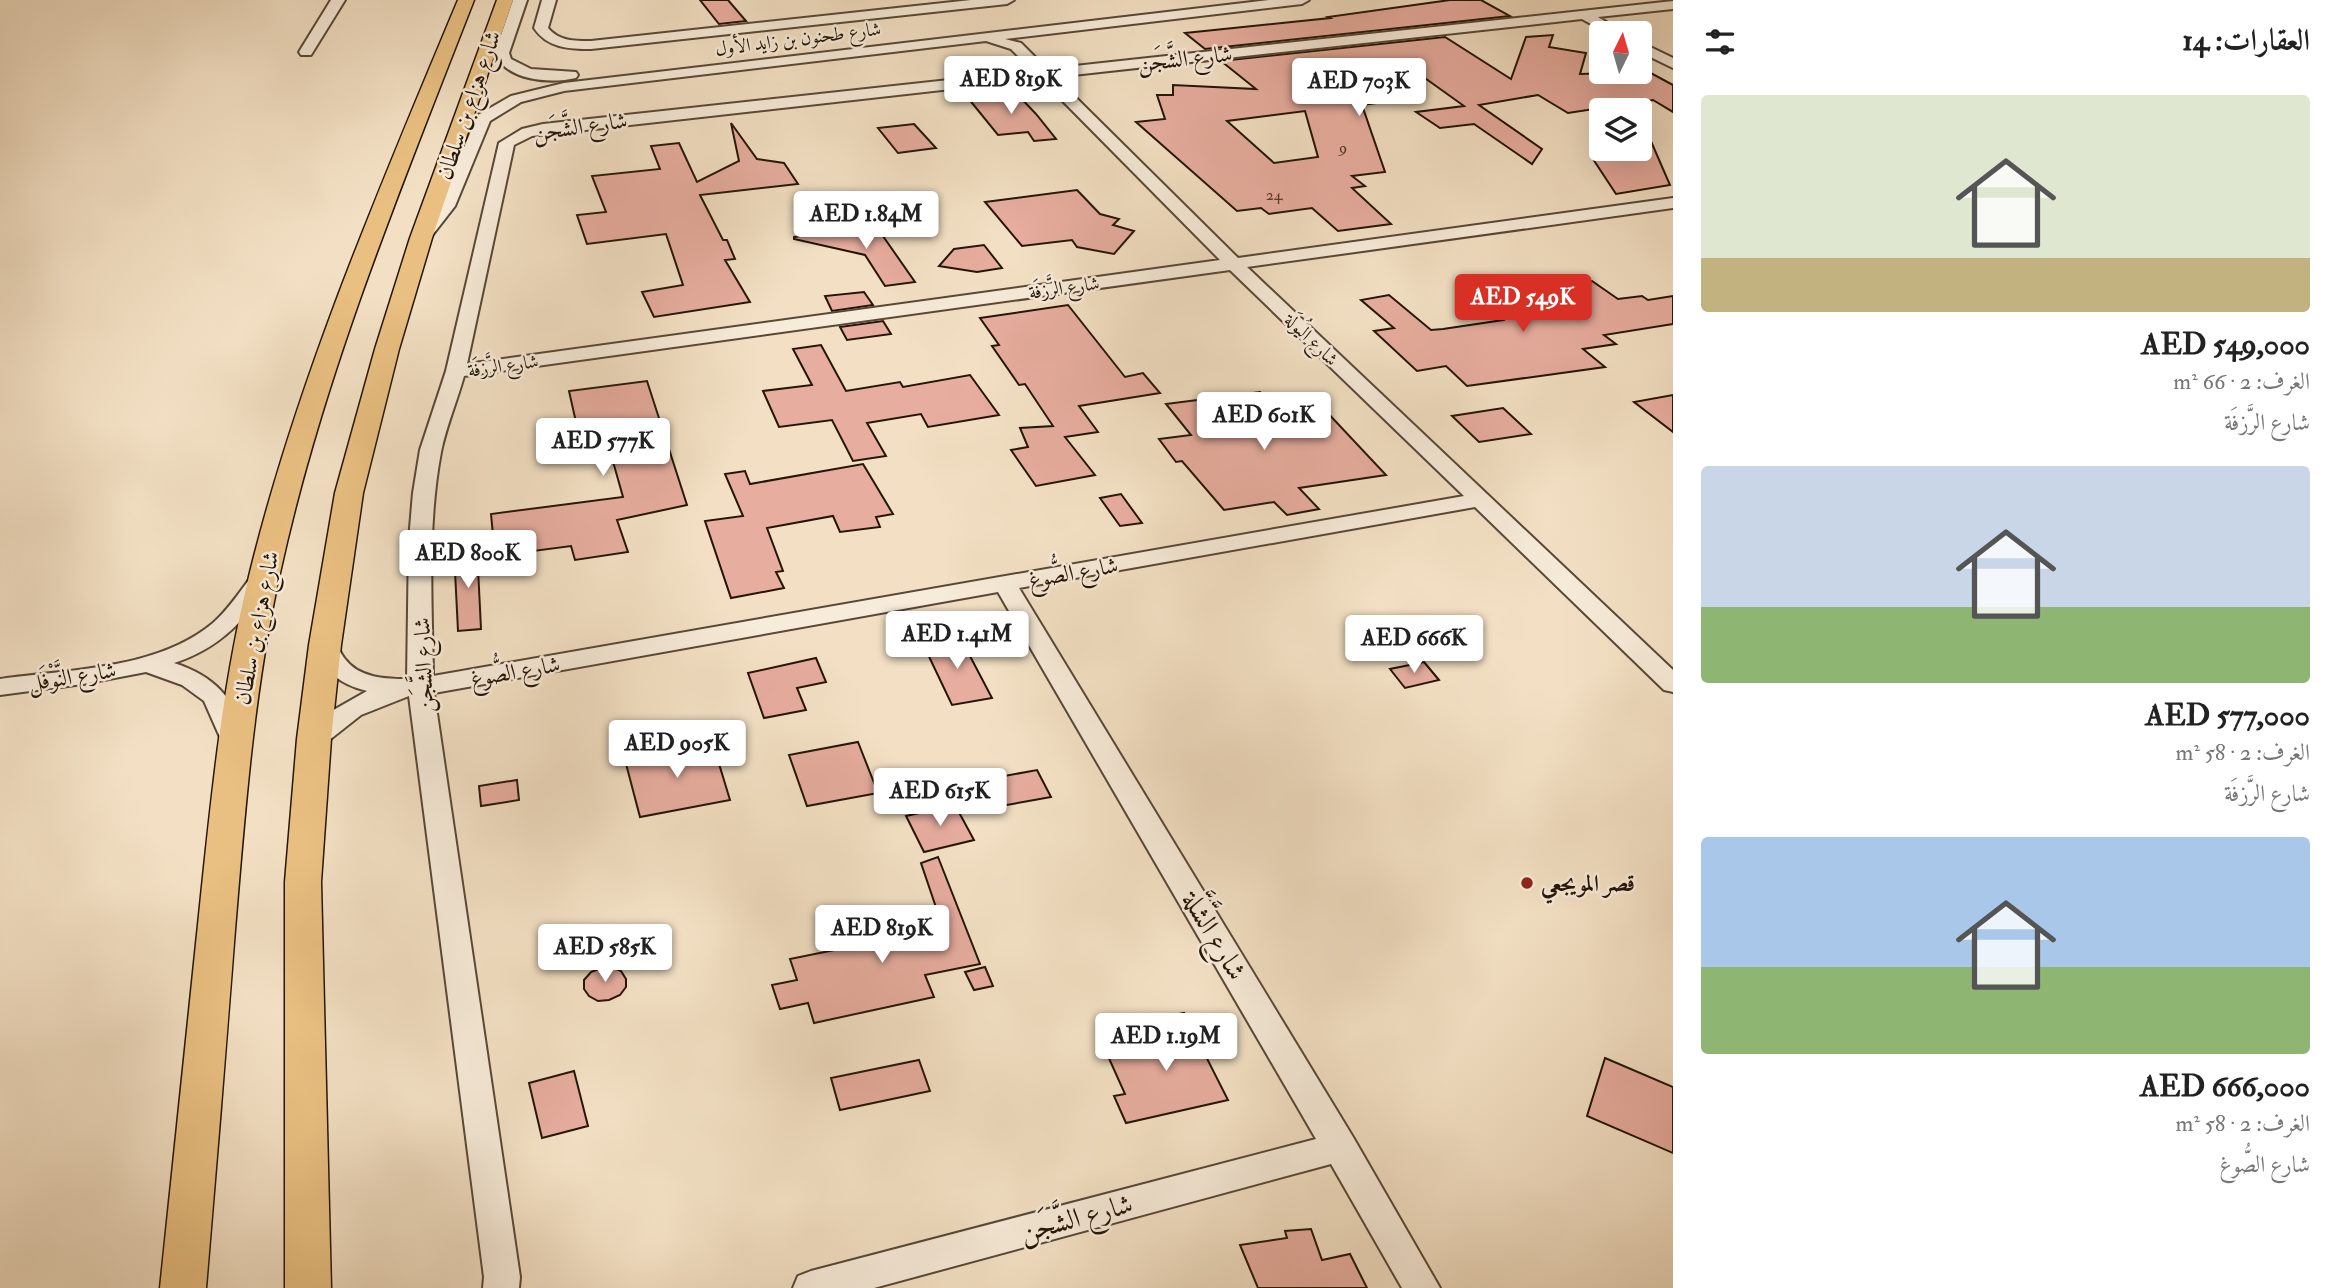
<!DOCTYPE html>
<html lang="ar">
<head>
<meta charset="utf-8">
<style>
  body { margin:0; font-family:"IM FELL Double Pica",Amiri,serif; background:#f6f6f6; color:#222; direction:rtl; height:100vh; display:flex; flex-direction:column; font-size:26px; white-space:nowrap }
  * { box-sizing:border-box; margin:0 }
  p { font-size:23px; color:#767676 }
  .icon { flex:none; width:38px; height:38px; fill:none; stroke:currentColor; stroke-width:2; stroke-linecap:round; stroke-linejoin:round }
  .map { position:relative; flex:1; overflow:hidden; direction:ltr }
  .details { display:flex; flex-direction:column; background:#fff; width:665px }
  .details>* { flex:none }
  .needle { width:46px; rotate:5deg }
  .controls { position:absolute; left:1589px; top:21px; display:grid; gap:14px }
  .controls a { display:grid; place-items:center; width:63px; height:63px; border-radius:7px; background:#fff; box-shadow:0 7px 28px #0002; font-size:35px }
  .price { position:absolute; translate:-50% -60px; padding:0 16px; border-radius:7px; background:#fff; color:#222; font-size:23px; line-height:46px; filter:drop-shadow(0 2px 4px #0008) }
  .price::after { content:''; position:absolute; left:50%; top:42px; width:21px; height:16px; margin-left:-10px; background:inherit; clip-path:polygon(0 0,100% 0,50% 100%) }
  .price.current { background:#d93025; color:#fff }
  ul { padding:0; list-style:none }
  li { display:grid; align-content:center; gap:14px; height:371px; padding:0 28px }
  li span { display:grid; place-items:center; height:217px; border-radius:7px; color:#555 }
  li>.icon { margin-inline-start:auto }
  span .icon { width:126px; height:126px; fill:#fffc; stroke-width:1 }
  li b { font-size:30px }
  h2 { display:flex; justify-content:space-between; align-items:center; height:84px; padding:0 28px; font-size:30px }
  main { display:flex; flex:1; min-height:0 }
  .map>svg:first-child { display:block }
</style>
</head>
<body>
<main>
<section class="details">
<h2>العقارات: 14<svg class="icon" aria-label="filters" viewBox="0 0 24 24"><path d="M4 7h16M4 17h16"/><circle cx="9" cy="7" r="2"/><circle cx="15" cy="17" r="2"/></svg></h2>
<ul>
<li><span style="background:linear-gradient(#dfe7d0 75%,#c2b280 0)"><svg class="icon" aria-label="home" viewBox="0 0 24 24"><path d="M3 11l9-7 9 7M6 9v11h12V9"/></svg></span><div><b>AED 549,000</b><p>الغرف: 2 · 66 m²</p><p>شارع الرَّزفَة</p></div></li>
<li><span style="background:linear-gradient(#c9d6e8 65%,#8fb573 0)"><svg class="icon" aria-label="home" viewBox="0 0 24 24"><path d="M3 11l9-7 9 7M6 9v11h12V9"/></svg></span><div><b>AED 577,000</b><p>الغرف: 2 · 58 m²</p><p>شارع الرَّزفَة</p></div></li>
<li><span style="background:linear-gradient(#a9c7e8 60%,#8fb573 0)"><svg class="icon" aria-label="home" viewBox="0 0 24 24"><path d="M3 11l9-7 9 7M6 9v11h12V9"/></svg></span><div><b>AED 666,000</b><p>الغرف: 2 · 58 m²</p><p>شارع الصُّوغ</p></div></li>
</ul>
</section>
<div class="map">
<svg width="1673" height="1288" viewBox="0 0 1673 1288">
  <rect width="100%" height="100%" fill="#f3e0c4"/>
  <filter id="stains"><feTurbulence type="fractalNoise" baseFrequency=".00286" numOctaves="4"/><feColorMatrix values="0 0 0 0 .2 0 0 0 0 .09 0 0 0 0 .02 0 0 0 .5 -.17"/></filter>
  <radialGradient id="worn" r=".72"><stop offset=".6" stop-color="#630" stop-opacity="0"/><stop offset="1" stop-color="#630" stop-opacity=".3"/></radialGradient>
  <g fill="#e7ad9f" stroke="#241507" stroke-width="2" fill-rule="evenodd">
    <polygon points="700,0 728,0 746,21 719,24"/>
    <polygon points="1450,0 1481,0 1510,16 1205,49 1185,33 1330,18 1328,17"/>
    <path d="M 1553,35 L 1549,47 L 1586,53 L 1580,74 L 1649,72 L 1673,85 L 1673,112 L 1653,100 L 1568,113 L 1538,95 L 1479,105 L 1542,149 L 1532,164 L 1474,124 L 1440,128 L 1416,112 L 1464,106 L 1415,71 L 1357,78 L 1390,101 L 1362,105 L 1385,172 L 1352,176 L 1365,186 L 1352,188 L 1391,224 L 1338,231 L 1312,208 L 1269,214 L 1261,208 L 1237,211 L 1136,122 L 1165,119 L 1157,95 L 1173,95 L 1173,85 L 1256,89 L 1221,61 L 1445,37 L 1511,79 L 1526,37 ZM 1305,111 L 1318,157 L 1274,163 L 1227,121 Z"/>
    <polygon points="1017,94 1036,114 1056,139 1034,141 1028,132 998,135 968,98"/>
    <polygon points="731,123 757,159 784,163 798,184 700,195 723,240 727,240 735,259 725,260 750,302 654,317 642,292 683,285 666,234 587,244 577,215 606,212 592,176 660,169 651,146 679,143 697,182 739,161"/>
    <polygon points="914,124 936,148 898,153 878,128"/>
    <polygon points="1650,139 1670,185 1616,194 1593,159 1601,147 1640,149 1640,140"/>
    <polygon points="1077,190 1100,214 1119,219 1113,225 1134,231 1114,254 1077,247 1072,240 1022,246 985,202"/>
    <polygon points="876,226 915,282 885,286 865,255 794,239 794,237"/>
    <polygon points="984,245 1002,268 977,272 939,266 954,249"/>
    <polygon points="1592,281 1618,299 1642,296 1648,300 1673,296 1673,324 1604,335 1616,344 1583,349 1605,367 1467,386 1446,366 1417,371 1374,331 1394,328 1361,300 1389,295 1431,330 1443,329 1503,320 1496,314 1550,306 1530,291"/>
    <polygon points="864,292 873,305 832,311 825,296"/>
    <polygon points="1068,305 1125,377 1143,373 1160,393 1079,406 1098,432 1065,437 1095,475 1036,486 1011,450 1028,447 1020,428 1053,426 1025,384 1019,385 992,346 999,345 980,318"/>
    <polygon points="883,321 891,334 847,340 840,327"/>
    <polygon points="821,345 846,391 900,382 903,387 970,375 999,415 928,427 921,414 867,423 886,456 853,461 832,420 779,427 763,391 812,385 793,349"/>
    <polygon points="647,381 687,505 617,520 628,552 575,560 571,546 495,556 491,514 623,497 612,458 585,462 569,391"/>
    <polygon points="1260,392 1284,417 1325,410 1386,475 1299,488 1319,509 1287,515 1274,502 1224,510 1182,461 1176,462 1159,439 1191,435 1166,404"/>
    <polygon points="1673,395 1673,432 1634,402"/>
    <polygon points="1503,408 1531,434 1479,442 1452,416"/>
    <polygon points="863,464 893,514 876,517 880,527 840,532 833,516 767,528 783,571 776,572 784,588 731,598 705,521 743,516 725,474 745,471 750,484"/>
    <polygon points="1121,494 1142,523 1120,526 1100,498"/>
    <polygon points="477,548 481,629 458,631 454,551"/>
    <polygon points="960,637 992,698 952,705 923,644"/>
    <polygon points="816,658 826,682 797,688 806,710 764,718 748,673"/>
    <polygon points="1424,662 1439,680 1405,688 1390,669"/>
    <polygon points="858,742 878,793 807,806 789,755"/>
    <polygon points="713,744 730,800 640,817 625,760"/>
    <polygon points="1037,770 1051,797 962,813 950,786"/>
    <polygon points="517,780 519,800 481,806 479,786"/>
    <polygon points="955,805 974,840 924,852 906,816"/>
    <polygon points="938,857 980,964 925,975 934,997 814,1023 808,1003 780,1009 772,985 797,980 790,959 943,928 921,863"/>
    <polygon points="612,967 621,971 626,979 626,987 620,995 609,1000 598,1001 589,996 584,989 584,980 591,972 601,968"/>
    <polygon points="985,967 993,986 974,990 965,972"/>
    <polygon points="1184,1013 1228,1100 1126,1123 1114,1096 1125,1094 1107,1054 1161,1042 1150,1020"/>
    <polygon points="1605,1058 1673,1087 1673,1153 1587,1116"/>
    <polygon points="919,1060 930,1091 840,1110 831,1078"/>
    <polygon points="574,1071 588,1126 542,1138 529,1083"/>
    <polygon points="1311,1229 1322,1260 1350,1254 1367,1288 1258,1288 1240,1245 1287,1238 1285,1231"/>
  </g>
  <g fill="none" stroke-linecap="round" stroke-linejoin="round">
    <g stroke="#584836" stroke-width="4">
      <g id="minor">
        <polygon points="331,0 345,0 311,55 301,55 299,52"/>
        <path d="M 513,0 L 527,0 L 509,53 L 511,59 L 531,69 L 576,72 L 578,75 L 576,78 C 550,84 506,81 495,53 Z"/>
        <path d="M 542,0 L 556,0 L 548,28 C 559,41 574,41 591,41 L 971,0 L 1014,0 L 1007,4 L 591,49 C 569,49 547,48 534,28 Z"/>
        <path d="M 1269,0 L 1309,0 L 1302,4 L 1005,39 L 1021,43 L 1047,69 L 1673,1 L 1673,9 L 1598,17 L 1624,33 L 1607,33 L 1582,19 L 1055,77 L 1238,258 L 1673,198 L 1673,208 L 1247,267 L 1673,670 L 1673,692 L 1664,690 L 1475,507 L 1019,588 L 1353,1137 L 1440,1288 L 1402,1288 L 1331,1164 L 874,1288 L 793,1288 L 798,1276 L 811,1271 L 1316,1139 L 998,592 L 434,693 L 520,1277 L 519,1288 L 483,1288 L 484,1277 L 409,696 L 361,715 L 323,745 L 314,748 L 305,745 L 301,739 L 323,716 L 367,691 C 339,684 324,671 313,645 L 316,639 L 325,637 L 334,639 C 338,646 340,653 345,659 C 359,678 386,679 407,679 L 409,540 L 413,493 L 420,450 L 446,371 L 499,143 L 522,129 L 543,124 L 1033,71 L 1011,49 L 986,41 L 564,91 L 521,102 L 490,121 L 455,206 L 427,242 L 415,242 L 412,238 L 439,205 L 478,115 L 511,96 L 564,83 ZM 1041,79 L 1220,260 L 467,364 L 514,145 L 532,136 ZM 1230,270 L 1464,496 L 433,676 C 432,602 427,526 441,452 C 446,427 457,401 464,376 Z"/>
        <polygon points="1640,42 1673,58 1673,68 1640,52"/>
        <path d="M 262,571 L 270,573 L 274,578 C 247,618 221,648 174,663 C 214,676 235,698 245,738 L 241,744 L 232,747 L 223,744 L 204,701 L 182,685 L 146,672 L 83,684 L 0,695 L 0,679 C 69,669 157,670 213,623 C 229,609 241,590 254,573 Z"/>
      </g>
    </g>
    <g stroke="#241507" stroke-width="3">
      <g id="major">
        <path d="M 458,0 L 474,0 C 401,188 323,375 280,573 C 254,690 245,810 235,930 C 226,1049 216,1169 206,1288 L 160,1288 C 173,1164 186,1040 199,915 C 211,800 222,684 250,572 C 299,374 380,187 458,0 Z"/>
        <polygon points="497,0 513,0 432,238 399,349 363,493 341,645 331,739 321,882 331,1288 285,1288 285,882 297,739 309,645 335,493 375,349 410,238"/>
      </g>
    </g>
    <use href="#minor" fill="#f7ebd9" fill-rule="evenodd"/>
    <use href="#major" fill="#eac082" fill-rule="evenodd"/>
  </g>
  <circle fill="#8f2418" stroke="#f7ebd9" stroke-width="2.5" cx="1527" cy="883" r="7"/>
  <g text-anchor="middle" stroke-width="5" stroke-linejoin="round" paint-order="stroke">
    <g font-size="16" fill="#553b2d">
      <text x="1343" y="153">9</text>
      <text x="1274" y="200">24</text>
    </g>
    <g font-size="19" fill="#241507" stroke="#f7ebd9">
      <text transform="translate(798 38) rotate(-7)" y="7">شارع طحنون بن زايد الأول</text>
      <text transform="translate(1064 287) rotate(-8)" y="7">شارع الرَّزفَة</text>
      <text transform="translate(1312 339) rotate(44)" y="7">شارع اليُولَة</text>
      <text transform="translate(503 365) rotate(-8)" y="7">شارع الرَّزفَة</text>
    </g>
    <g font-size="23" fill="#241507" stroke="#f7ebd9">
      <text transform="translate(1185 58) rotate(-6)" y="8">شارع الشَّجَن</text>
      <text transform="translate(468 105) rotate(-71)" y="8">شارع هزاع بن سلطان</text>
      <text transform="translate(580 126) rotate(-8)" y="8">شارع الشَّجَن</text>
      <text transform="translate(1073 572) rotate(-10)" y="8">شارع الصُّوغ</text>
      <text transform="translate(256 628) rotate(-79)" y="8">شارع هزاع بن سلطان</text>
      <text transform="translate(423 665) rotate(-92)" y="8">شارع الشَّجَن</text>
      <text transform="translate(515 671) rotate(-10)" y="8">شارع الصُّوغ</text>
      <text transform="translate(72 676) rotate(-9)" y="8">شارع النَّوْفَل</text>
    </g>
    <g font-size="23" font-weight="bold" fill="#241507" stroke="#f7ebd9" text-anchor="start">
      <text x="1541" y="891">قصر المويجعي</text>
    </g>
    <g font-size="28" fill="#241507" stroke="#f7ebd9">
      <text transform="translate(1215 935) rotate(59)" y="10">شارع الشَّلَّة</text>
      <text transform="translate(1076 1217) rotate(-15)" y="10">شارع الشَّجَن</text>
    </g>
  </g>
  <rect width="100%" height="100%" filter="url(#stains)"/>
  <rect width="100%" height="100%" fill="url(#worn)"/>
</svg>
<div class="controls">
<a><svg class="needle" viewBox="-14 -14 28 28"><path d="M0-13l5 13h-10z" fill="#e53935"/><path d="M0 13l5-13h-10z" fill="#767676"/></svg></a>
<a><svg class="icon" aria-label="layers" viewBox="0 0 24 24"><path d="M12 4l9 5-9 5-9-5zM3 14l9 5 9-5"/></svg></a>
</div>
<b class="price" style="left:1011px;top:116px">AED 819K</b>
<b class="price" style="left:1359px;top:118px">AED 703K</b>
<b class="price" style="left:866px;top:251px">AED 1.84M</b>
<b class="price current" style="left:1523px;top:334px">AED 549K</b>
<b class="price" style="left:1264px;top:452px">AED 601K</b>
<b class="price" style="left:603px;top:478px">AED 577K</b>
<b class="price" style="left:468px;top:590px">AED 800K</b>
<b class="price" style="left:957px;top:671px">AED 1.41M</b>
<b class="price" style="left:1414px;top:675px">AED 666K</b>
<b class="price" style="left:677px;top:780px">AED 905K</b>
<b class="price" style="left:940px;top:828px">AED 615K</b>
<b class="price" style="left:882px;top:965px">AED 819K</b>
<b class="price" style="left:605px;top:984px">AED 585K</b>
<b class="price" style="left:1166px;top:1073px">AED 1.19M</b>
</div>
</main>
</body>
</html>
